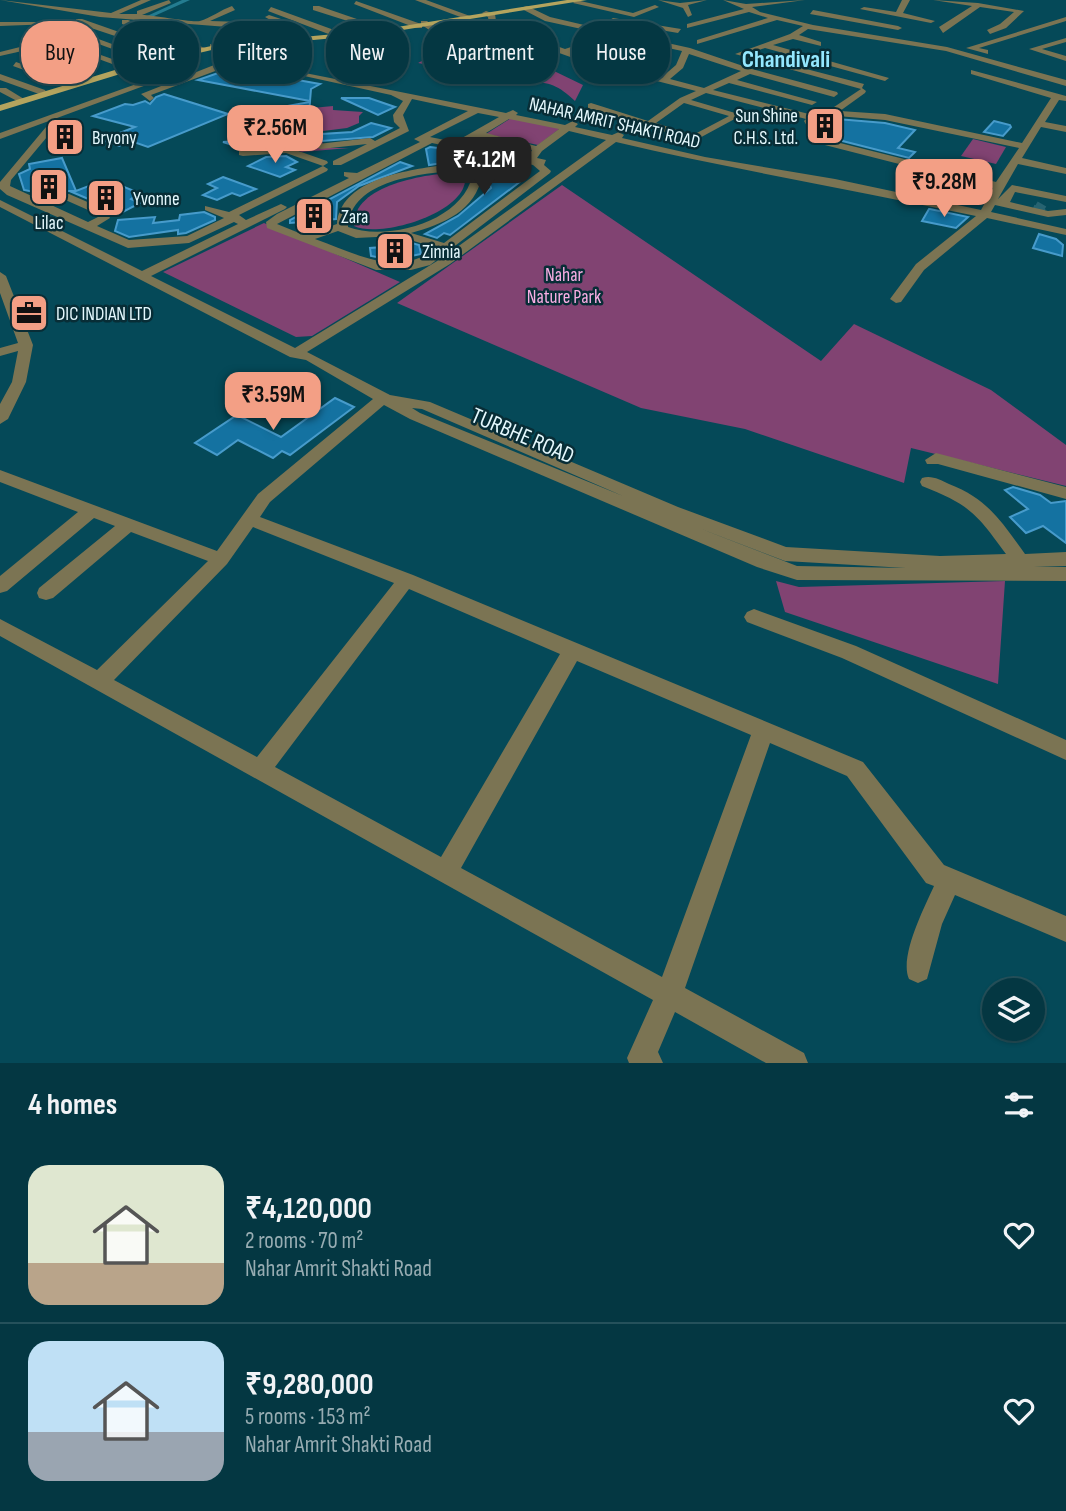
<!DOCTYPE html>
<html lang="en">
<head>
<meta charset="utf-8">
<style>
  body { margin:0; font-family:"Sofia Sans Condensed",sans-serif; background:#0d3f49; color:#f1f3f6; height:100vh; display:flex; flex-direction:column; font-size:26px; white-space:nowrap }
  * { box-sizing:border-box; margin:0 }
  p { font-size:23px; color:#97acb2 }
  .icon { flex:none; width:38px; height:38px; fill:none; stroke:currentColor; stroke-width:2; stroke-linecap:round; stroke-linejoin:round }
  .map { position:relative; height:1063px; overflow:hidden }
  .drawer { display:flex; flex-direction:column; background:#043742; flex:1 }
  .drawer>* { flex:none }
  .hud { position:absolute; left:21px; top:21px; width:700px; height:63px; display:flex; gap:14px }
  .fabs { position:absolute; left:982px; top:978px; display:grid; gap:14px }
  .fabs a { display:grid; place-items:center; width:63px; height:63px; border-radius:50%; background:#043742; box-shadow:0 2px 5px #0004,0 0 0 2px #25515b; font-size:35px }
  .price { position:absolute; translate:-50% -60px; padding:0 16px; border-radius:14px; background:#f39f85; color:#111; font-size:23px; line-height:46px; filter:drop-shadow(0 2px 4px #0008) }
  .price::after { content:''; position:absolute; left:50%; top:42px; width:21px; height:16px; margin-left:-10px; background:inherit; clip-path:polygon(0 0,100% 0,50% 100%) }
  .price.active { background:#222; color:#fff }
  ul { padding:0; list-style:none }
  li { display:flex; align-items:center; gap:21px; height:175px; padding:0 28px }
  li+li { border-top:2px solid #25515b }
  li span { display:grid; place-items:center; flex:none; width:196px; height:140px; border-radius:21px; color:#555 }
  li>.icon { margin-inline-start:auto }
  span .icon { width:84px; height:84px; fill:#fffc; stroke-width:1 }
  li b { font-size:30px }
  h2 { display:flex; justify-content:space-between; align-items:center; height:84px; padding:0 28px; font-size:30px }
  .pill { padding:0 24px; border-radius:28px; background:#043742; box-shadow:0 2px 5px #0004,0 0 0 2px #25515b; font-size:24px; line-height:63px }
  .pill.active { background:#f39f85; color:#111 }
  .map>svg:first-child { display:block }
</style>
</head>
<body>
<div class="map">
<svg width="1066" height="1063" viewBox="0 0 1066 1063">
  <rect width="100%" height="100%" fill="#054958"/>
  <g fill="#814372">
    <polygon points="460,35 475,36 512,52 495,63 484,62 468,72 418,63 435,54 428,52"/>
    <path d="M 491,66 L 554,71 L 583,85 L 575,101 C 551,77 537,82 504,83 L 515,74 L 504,81 L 477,76 Z"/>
    <polygon points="333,106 333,110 363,112 359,116 359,123 347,128 307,133 322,133 323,148 349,148 302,152 287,148 287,137 279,138 286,129 297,130 298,128 287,125 286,123 293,119 289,117 310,116 312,108"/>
    <polygon points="511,118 562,127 538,145 486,134"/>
    <polygon points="973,139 1006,147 996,164 961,156"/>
    <path d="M 459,172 L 465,176 C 470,212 380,239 354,226 C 352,184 428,174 459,172 Z"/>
    <polygon points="562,185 821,361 854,324 991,390 1066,445 1066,486 911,448 904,483 745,429 641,408 397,303"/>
    <polygon points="264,223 400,282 312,336 296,337 163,272"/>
    <polygon points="776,581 799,587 1005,581 998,684 785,612"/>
  </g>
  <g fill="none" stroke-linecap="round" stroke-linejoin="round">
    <polygon fill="#247c90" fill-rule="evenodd" points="182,0 190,0 152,17 147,16"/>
  </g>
  <g fill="#1472a1" stroke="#479bcb" stroke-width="2">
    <polygon points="252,72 270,75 320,84 311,89 310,101 198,80 218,73 247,75"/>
    <polygon points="164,94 228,114 148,147 131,141 119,146 102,140 135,127 93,116 125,104 133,105 145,101 150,104 156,97"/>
    <polygon points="341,98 369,98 395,107 378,115"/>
    <polygon points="310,102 309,115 281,117 259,126 242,120 259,113 259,111"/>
    <polygon points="837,119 885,123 915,130 898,148 915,152 909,158 827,137 818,124"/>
    <polygon points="994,121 1010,125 1011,127 1003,136 984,132"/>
    <polygon points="371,123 391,128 373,137 322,141 322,134 352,132"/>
    <polygon points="288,137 287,144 242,148 223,142"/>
    <polygon points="430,147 445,149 450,162 429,165 426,149"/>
    <polygon points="286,156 297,162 286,167 295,170 280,177 248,166 266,157"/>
    <polygon points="62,158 76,191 94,184 105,188 117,184 139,193 131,199 140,203 121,213 72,192 75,191 61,191 58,195 42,198 39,193 24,190 19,174 30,169 29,164"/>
    <polygon points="400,162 412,166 359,186 337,202 336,219 325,220 326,225 303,228 303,222 290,223 290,220"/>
    <polygon points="507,162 514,163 521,181 450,235 444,233 437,238 425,234 458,216 491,188 484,169 495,168 493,163"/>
    <polygon points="223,177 256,189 240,196 232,193 217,200 203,195 217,188 208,184"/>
    <polygon points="929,209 930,209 968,217 956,228 922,221"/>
    <polygon points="204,212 215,217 215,220 186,233 178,234 178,230 129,237 115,231 118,220 155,217 153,223 179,220 180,215"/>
    <polygon points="1039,234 1056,239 1063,245 1062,256 1033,248"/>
    <polygon points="397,239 405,241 406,247 412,243 419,245 421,254 392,260 371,256 370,248 383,247 382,240"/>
    <polygon points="335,398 354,407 290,455 282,451 273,458 238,440 217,455 195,443 237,415 281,437"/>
    <polygon points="1013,487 1040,495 1051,503 1066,501 1066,543 1043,526 1026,533 1010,517 1028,509 1005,490"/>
  </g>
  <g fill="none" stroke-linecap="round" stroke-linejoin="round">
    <polyline stroke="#276371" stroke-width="10" stroke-dasharray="10 5" stroke-linecap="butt" points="1039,209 1042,204"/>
    <polyline stroke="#276371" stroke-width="12" stroke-dasharray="12 6" stroke-linecap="butt" points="1038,212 1040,207"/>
    <g fill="#7b7453" fill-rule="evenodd">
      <path d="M 0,0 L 111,13 L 141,0 L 151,0 L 119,14 L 137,14 L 137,11 L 169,0 L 171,3 L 142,15 C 154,15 193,23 200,21 C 210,18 221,10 232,6 L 235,10 L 210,21 L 244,22 L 263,28 L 237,46 L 234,42 L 253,29 L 100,17 Z"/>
      <polygon points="415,0 426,0 470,16 463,18"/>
      <polygon points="576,0 633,13 655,5 659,7 634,17 573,3"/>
      <polygon points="658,0 680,3 707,0 688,5 692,15 688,17 683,8"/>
      <path d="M 723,0 L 746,4 L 805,0 L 752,7 L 760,12 L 813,25 L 947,47 L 1066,80 L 1066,86 L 946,51 L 808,29 L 799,35 L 821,42 L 821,46 L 793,39 L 773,45 L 889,78 L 885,81 L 765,48 L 748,54 L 864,84 L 862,88 L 866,91 L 865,93 L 840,111 L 885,114 L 1022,143 L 1051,98 L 971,74 L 971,70 L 1066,96 L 1066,101 L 1059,100 L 1045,122 L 1066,126 L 1066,132 L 1041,127 L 1022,158 L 1066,168 L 1066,174 L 1018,164 L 998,199 L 1012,185 L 1066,196 L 1066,202 L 1015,192 L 1010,202 L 1048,211 L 1066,209 L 1066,215 L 1048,217 L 995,205 L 991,212 L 1066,229 L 1066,235 L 987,218 L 924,270 L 901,302 L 896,303 L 890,299 L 916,264 L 976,216 C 856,190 735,170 616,142 L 450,264 L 307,352 L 390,395 L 430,402 L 678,507 L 786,547 L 940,556 L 1006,554 C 976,513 970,505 922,486 L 920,482 L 922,478 C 932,475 940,480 949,484 C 988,499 1001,521 1025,554 L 1066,552 L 1066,566 L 1034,567 L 1066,567 L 1066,581 L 797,580 L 757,567 L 410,419 L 384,405 L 270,502 L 260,517 L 413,575 L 863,762 L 944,865 L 1066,916 L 1066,942 L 955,895 L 942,924 L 927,979 L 918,983 L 909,979 C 899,957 924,908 934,886 L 926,883 L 847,776 L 770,743 L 685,988 L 804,1053 L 808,1063 L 766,1063 L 675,1012 L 658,1052 L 663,1063 L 629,1063 L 627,1058 L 653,1000 L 0,636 L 0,619 L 97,670 L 208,561 L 131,532 L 53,598 L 46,600 L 39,598 L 37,593 L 39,588 L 115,526 L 94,518 L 7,591 L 0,593 L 0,576 L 78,512 L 0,482 L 0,470 L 217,551 L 258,494 L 373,399 L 306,360 L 290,357 L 0,207 L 0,200 L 142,271 L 238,224 L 234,222 L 189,243 L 128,248 L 7,195 L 0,189 L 0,182 L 46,127 L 52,127 L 52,131 L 11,180 L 10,186 L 88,222 L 98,217 L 97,214 L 61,198 L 61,194 L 69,194 L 106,210 L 110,218 L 97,226 L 129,240 L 187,236 L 224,218 L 205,210 L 205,206 L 229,212 L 323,166 L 286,153 L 243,156 L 239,155 L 239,151 L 287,147 L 327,161 L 328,163 L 323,166 L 328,169 L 327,171 L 239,215 L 246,220 L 281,204 L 287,207 L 285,209 L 151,276 L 295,348 L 442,258 L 606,140 L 569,131 L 542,151 L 537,158 L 546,160 L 544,165 L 551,171 L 550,173 L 430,265 L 411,270 L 376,270 L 267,228 L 266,222 L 277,214 L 349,178 L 344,176 L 344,172 L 357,173 L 420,142 L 414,139 L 468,111 L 412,99 L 403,115 L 409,131 L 341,165 L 333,165 L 333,161 L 367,144 L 321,149 L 318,148 L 318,144 L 370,138 L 375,141 L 400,128 L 394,122 L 393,115 L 403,101 L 391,95 L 240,62 L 210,48 L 210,44 L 246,58 L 290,70 L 506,113 L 513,110 L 518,113 L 516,115 L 565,125 L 573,121 L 578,124 L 575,127 L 612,135 L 619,132 L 624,135 L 622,138 L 705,157 L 835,179 L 981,210 L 993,188 L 817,143 L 804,121 L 806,119 L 706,93 L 691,100 L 742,115 L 694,141 L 588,108 L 588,104 L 591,103 L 648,121 L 680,98 L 696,91 L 590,64 L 500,32 L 489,24 L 488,17 L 482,13 L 486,11 L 495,14 L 496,21 L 506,28 L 565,49 L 595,39 L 595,43 L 572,52 L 662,77 L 676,65 L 682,51 L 545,21 L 520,8 L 527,6 L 550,17 L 597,28 L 613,18 L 681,29 L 678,33 L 614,22 L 604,29 L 690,48 L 752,69 L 837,92 L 838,94 L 834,97 L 750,74 L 737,80 L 817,102 L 812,105 L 729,83 L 713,90 L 813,115 L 828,111 L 861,89 L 735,54 L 790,34 L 803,26 L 777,20 L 697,44 L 697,40 L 768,18 L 749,12 L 687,28 L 687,24 L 744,9 ZM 689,54 L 741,71 L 704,88 L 670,79 L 683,68 ZM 684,103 L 729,116 L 693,135 L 656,123 ZM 478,113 L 499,117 L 455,142 L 430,137 ZM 837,116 L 885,120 L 1019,148 L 996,182 L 824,139 L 814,122 ZM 509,119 L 559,129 L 536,146 L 486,133 ZM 479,137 L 532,150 L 527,158 L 465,145 ZM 432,143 L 533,165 L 540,171 L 444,243 L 411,233 C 443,224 476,211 482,175 C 477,171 470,166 464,165 C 456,163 445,165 437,166 C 402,171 340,181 337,224 L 304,235 L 277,224 ZM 459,170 L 472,176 C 463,221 387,242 348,227 C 351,179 422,174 459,170 ZM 338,231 L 356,238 L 397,236 L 437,248 C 397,278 357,254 315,239 ZM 412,408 L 422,409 L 623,496 L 420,413 ZM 253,527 L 394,583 L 257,757 L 114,680 L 227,564 ZM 696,527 L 785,561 L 906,568 L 797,566 ZM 409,589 L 560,654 L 441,857 L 275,767 ZM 577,661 L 751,735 L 662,977 L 461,868 Z"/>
      <polygon points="902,0 910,0 903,13 935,21 931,23 860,9 864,7 896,12"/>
      <polygon points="933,0 978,3 1024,11 1006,28 990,34 987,30 1000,24 1014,12 980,7 943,33 939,27 972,6"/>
      <polygon points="356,1 421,24 421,21 427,21 442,32 435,34 422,25 422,28 416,28 354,4"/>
      <polygon points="313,6 319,6 386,29 379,31 313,10"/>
      <polygon points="271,7 345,34 346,36 339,38 268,11"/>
      <polygon points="813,10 898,26 902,28 898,30 810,14"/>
      <polygon points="269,15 281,19 281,24 316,39 309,41 274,27 274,22 265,17"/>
      <polygon points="1066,17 1066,21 979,48 988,50 988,54 966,48"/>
      <polygon points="76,19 82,19 179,53 172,55 76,23"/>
      <polygon points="122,20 128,20 205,48 198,50 122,24"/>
      <polygon points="0,22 49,22 53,24 0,26"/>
      <polygon points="66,22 70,24 66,27 158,61 151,63 60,30 42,34 129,65 126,69 30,34"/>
      <polygon points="1066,38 1066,42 1042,49 1066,56 1066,61 1029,49"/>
      <polygon points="28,45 31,49 0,56 0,52"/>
      <polygon points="16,62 74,82 75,84 68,86 13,66"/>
      <polygon points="214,65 251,69 247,72 218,70 151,95 154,98 150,101 141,94"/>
      <polygon points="0,74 45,90 46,92 39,94 0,80"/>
      <polygon points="153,78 160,80 0,139 0,133"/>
      <polygon points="0,88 6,88 24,99 17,101 0,92"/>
      <polygon points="0,272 6,276 33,345 26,382 8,419 0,424 0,404 12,382 18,351 0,356 0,348 18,343 0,293"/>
      <polygon points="936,453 1066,487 1066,499 938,464 927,464 925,460"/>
      <polygon points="754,609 856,646 1066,740 1066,760 842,658 747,622 744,617 747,612"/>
    </g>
    <polygon fill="#b4a45e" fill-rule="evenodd" points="567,0 587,0 378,34 216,49 156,63 0,111 0,105 151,59 216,45 378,30"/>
  </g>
  <defs>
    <g id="building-square" transform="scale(2.0125)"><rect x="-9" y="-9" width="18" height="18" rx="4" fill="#f39f85" stroke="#082d36"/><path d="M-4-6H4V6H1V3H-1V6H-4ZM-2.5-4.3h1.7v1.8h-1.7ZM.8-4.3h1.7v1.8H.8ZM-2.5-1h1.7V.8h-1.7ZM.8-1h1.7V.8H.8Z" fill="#111"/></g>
    <g id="office-square" transform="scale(2.0125)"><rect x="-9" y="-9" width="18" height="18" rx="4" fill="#f39f85" stroke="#082d36"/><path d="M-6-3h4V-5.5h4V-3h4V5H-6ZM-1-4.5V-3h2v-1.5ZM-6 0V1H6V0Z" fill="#111"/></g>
  </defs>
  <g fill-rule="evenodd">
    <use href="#building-square" x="825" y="126"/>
    <use href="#building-square" x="65" y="137"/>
    <use href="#building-square" x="49" y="187"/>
    <use href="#building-square" x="106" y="198"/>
    <use href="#building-square" x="314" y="216"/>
    <use href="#building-square" x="395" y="251"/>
    <use href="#office-square" x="29" y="313"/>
  </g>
  <g text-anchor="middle" stroke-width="5" stroke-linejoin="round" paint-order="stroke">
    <g font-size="19" fill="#e5f9fe" stroke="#082d36" text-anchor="start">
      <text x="798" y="122" text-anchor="end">Sun Shine<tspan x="798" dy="22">C.H.S. Ltd.</tspan></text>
      <text x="92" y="144">Bryony</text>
      <text x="133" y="205">Yvonne</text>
      <text x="341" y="223">Zara</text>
      <text x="49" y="229" text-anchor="middle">Lilac</text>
      <text x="422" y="258">Zinnia</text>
      <text x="56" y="320">DIC INDIAN LTD</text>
    </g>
    <g font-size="19" fill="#e5f9fe" stroke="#082d36">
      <text transform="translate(615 122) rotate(13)" y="7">NAHAR AMRIT SHAKTI ROAD</text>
    </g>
    <g font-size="19" fill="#f9aee4" stroke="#082d36">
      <text x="564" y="281">Nahar<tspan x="564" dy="22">Nature Park</tspan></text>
    </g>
    <g font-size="23" fill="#e5f9fe" stroke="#082d36">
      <text transform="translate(523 435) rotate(23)" y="8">TURBHE ROAD</text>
    </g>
    <g font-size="24" font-weight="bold" fill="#94e7fe" stroke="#082d36">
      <text x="786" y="67">Chandivali</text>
    </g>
  </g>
</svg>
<div class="fabs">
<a><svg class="icon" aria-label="layers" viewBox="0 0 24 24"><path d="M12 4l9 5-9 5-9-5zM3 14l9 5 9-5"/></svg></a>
</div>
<b class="price" style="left:275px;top:165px">₹2.56M</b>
<b class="price active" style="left:484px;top:197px">₹4.12M</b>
<b class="price" style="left:944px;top:219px">₹9.28M</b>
<b class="price" style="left:273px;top:432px">₹3.59M</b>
<div class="hud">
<a class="pill active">Buy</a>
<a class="pill">Rent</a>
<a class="pill">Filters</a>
<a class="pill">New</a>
<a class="pill">Apartment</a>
<a class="pill">House</a>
</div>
</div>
<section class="drawer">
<h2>4 homes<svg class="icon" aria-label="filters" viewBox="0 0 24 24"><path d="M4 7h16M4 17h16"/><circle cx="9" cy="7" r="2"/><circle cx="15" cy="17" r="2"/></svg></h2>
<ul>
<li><span style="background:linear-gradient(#dfe7d0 70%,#b9a48a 0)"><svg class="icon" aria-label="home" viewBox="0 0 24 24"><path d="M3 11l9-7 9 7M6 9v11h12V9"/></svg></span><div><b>₹4,120,000</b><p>2 rooms · 70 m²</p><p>Nahar Amrit Shakti Road</p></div><svg class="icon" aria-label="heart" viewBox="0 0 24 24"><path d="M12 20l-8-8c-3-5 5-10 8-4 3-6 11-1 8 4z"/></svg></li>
<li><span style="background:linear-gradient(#bfe0f5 65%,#9aa5b1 0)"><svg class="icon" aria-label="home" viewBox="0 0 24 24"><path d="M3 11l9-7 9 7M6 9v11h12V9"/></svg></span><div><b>₹9,280,000</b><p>5 rooms · 153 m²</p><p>Nahar Amrit Shakti Road</p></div><svg class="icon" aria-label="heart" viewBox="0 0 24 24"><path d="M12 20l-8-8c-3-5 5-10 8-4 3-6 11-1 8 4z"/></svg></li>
</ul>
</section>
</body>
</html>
